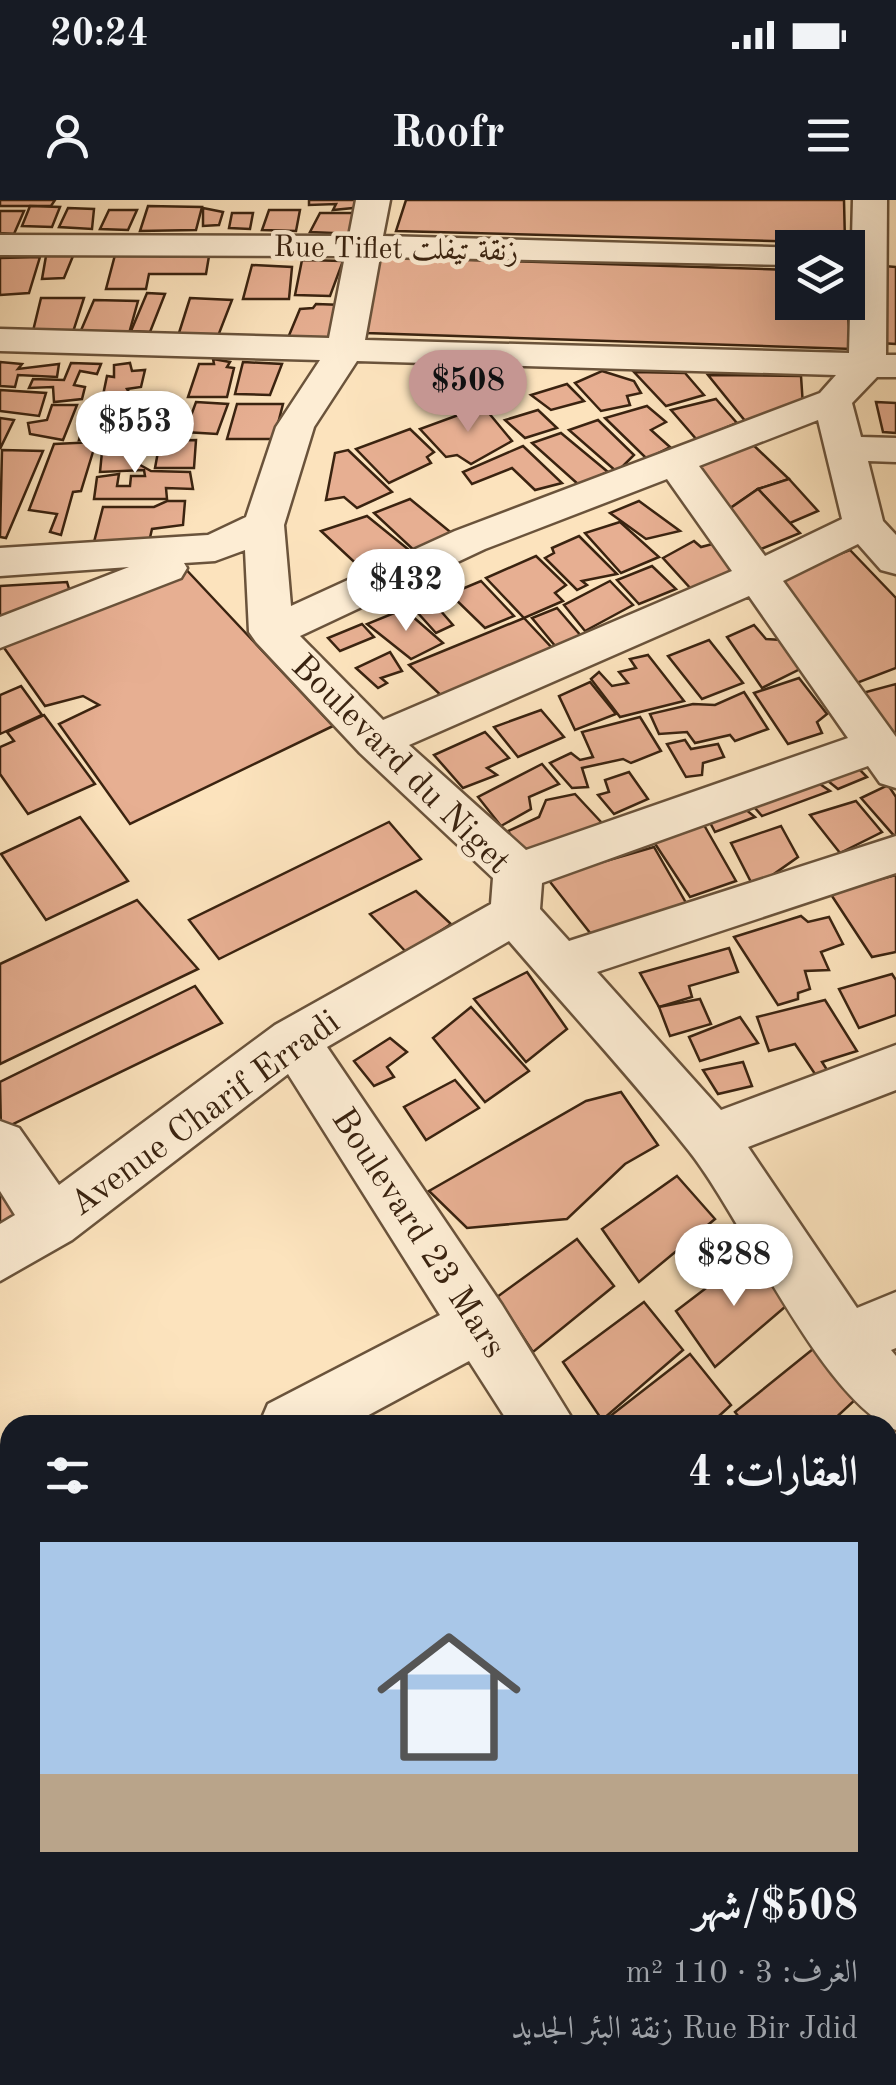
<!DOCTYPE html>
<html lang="ar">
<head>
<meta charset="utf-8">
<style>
  body { margin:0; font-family:"Old Standard TT",Amiri,serif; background:#242831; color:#f1f3f6; direction:rtl; height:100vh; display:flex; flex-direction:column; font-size:38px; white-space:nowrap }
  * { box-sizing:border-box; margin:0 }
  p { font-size:32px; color:#9ea1a6 }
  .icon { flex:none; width:55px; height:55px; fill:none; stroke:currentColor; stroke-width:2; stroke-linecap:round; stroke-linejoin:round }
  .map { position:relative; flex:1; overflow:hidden; direction:ltr }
  .details { position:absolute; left:0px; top:1215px; width:898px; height:670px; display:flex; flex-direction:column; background:#171b24; border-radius:30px 30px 0 0; box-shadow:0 10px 40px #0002; direction:rtl }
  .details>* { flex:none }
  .fabs { position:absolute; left:775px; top:30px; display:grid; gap:20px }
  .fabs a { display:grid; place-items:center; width:90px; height:90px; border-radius:0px; background:#171b24; box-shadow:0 10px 40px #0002; font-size:50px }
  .price { position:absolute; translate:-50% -85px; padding:0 22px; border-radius:35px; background:#fff; color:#222; font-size:32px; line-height:65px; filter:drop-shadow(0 2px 5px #0008) }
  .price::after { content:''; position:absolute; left:50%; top:60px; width:30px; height:22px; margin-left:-15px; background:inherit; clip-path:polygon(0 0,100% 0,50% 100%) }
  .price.active { background:#c59692; color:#111 }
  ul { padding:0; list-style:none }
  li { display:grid; align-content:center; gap:20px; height:530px; padding:0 40px }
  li+li { border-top:2px solid #363941 }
  li span { display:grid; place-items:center; height:310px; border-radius:0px; color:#555 }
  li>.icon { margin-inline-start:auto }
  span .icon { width:180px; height:180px; fill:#fffc; stroke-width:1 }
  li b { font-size:42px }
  h2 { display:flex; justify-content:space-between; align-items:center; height:120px; padding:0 40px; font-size:42px }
  .status { display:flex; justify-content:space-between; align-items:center; height:70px; padding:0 50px; background:#171b24; direction:ltr }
  .status svg { height:28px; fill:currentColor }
  header { display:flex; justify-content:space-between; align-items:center; height:130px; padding:0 40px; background:#171b24; font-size:45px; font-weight:700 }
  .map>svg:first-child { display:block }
</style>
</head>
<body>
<div class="status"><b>20:24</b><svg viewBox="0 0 49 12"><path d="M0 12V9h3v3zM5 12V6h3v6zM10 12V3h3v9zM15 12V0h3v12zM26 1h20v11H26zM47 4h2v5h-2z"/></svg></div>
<header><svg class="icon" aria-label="menu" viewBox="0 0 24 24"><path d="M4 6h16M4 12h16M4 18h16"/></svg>Roofr<svg class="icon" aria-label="person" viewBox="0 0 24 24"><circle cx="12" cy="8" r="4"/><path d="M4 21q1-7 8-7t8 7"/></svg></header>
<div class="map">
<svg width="896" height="1885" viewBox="0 0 896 1885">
  <rect width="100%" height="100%" fill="#fce3bd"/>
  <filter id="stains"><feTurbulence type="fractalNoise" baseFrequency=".002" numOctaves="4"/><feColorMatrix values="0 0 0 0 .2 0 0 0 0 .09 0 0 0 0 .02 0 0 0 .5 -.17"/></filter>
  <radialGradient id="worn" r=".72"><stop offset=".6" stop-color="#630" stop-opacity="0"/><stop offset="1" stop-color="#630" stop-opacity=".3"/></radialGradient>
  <g fill="#e7af92" stroke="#3a2310" stroke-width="2.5">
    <polygon points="0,0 55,0 51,6 0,6"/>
    <polygon points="309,0 364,0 363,7 333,10 336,4 309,5"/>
    <polygon points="406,0 844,0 845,43 396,31"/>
    <polygon points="30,6 60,7 52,27 22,26"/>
    <polygon points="148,6 202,7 196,30 140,31"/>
    <polygon points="68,8 94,9 92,29 59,27"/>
    <polygon points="203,8 223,12 219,25 203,26"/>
    <polygon points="109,10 137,10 128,30 100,29"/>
    <polygon points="269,10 300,10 296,31 262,30"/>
    <polygon points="0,11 24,11 14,34 0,33"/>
    <polygon points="232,13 253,13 250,29 229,28"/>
    <polygon points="320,13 360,13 356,34 310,32"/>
    <polygon points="115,55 209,56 206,74 149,74 146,89 106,89"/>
    <polygon points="46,56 73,56 64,78 42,79"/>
    <polygon points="40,57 29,93 0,95 0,58"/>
    <polygon points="378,57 792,70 792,102 846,102 852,149 366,133"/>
    <polygon points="302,60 343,61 330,96 295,95"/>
    <polygon points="252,65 292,67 289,99 243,99"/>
    <polygon points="884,66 896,67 896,144 880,143"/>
    <polygon points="147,93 165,94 150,132 131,131"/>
    <polygon points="41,98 84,98 73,132 33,131"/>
    <polygon points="190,98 232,100 218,136 178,136"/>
    <polygon points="94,100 138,101 128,137 79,135"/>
    <polygon points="316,104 343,105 333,145 285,145 300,109 313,108"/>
    <polygon points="213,159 230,162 227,167 234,168 227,197 188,197 199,164 214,164"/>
    <polygon points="0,162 22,164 18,169 59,164 57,177 18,175 15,187 0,186"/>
    <polygon points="243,162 282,164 270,195 235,194"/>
    <polygon points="71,163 101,164 97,174 80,171 74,185 85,187 82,199 54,202 53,187 29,188 33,179 64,180"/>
    <polygon points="130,163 132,171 145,170 141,187 127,189 135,202 125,203 120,236 79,240 89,201 102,200 107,176 114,177 114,165"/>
    <polygon points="602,171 634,181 641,193 627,196 630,205 601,211 575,183"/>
    <polygon points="634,172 685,173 704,195 666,206"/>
    <polygon points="708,175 801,176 803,206 746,222"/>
    <polygon points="567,184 584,201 551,210 531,195"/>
    <polygon points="0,190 46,193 39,216 0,211"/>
    <polygon points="716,199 737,223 697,240 671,210"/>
    <polygon points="196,202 228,204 217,234 185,232"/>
    <polygon points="876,202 896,203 896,233 883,232"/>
    <polygon points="237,204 283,204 274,239 227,239"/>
    <polygon points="52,205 77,205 63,240 30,234 28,223 47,220"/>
    <polygon points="483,206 512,241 471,264 457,255 446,257 420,229"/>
    <polygon points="647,206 666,222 651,230 670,247 647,259 605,218"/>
    <polygon points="538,210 557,228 525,238 505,220"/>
    <polygon points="138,211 170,216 165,236 129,237"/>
    <polygon points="0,218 14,220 0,249"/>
    <polygon points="598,220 634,255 617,272 569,230"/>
    <polygon points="410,229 434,252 427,257 431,263 389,283 356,249"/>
    <polygon points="561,233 608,272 579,285 532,243"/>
    <polygon points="746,238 789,279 758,289 729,309 687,265"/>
    <polygon points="196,240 194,268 155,268 160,241"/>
    <polygon points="96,242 81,291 73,292 61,335 50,332 57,314 29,310 54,244"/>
    <polygon points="103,242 138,242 133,261 151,271 190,272 193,289 166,288 167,299 94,299 97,277 119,274 117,286 130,286 131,276 145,276 144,270 100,272"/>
    <polygon points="523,246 562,283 535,290 512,268 472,284 463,272"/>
    <polygon points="2,250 43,251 6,338 0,337"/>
    <polygon points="348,250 392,292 357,308 344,297 326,300 335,253"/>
    <polygon points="789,279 818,311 790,323 758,289"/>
    <polygon points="758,289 790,323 800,333 761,349 729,309"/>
    <polygon points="410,299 454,335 418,354 374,313"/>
    <polygon points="167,301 185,301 183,325 152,329 149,342 93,346 103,307 154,307"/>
    <polygon points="639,301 680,331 646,339 610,313"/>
    <polygon points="367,316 409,350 365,372 321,331"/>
    <polygon points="620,322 659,357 621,373 585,333"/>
    <polygon points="579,336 617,374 582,381 587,385 577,390 545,358 554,353 552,348"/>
    <polygon points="694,341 701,347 720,342 736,372 692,390 663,358"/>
    <polygon points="850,350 896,398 896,468 854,484 773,379"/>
    <polygon points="536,356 566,385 555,393 563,401 524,418 486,378"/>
    <polygon points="180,363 333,526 130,624 59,524 99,505 83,496 45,506 0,442"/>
    <polygon points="652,366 676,389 639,404 617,380"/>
    <polygon points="481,381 514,416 485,428 450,394"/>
    <polygon points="610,381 633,405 585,431 564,405"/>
    <polygon points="67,382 70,392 0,419 0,386"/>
    <polygon points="426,394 453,425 436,433 408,402"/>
    <polygon points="557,408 582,437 556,447 532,418"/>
    <polygon points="404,409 443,443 411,459 367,424"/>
    <polygon points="524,418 553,449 449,503 409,465"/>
    <polygon points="362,424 374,437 340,451 328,438"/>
    <polygon points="754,425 766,439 782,440 802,468 762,488 727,437"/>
    <polygon points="709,440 743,483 702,499 668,456"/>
    <polygon points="390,452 402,471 381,478 387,483 378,488 356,468"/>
    <polygon points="648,455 684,501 620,517 591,479 599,472 612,486 628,483 619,472 636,468 630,459"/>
    <polygon points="799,478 827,514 817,522 822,533 788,544 754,493"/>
    <polygon points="590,482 616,514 575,530 559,496"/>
    <polygon points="896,484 896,548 855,495"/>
    <polygon points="21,486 42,515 0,534 0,495"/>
    <polygon points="744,492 768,529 735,541 730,535 695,543 687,532 659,534 650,514 693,504 715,505"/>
    <polygon points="541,510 564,537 518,557 494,527"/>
    <polygon points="44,515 95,584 28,614 0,574 0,547 14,541 7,532"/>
    <polygon points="640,517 661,551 631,563 623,559 582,568 588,587 572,588 550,563 571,553 580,560 593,557 582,532"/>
    <polygon points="485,532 509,558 487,568 497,575 463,588 434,555"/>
    <polygon points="685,540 691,549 718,544 724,557 703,563 702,575 686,577 667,544"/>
    <polygon points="542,564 559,584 529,597 531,609 501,626 478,597"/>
    <polygon points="855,565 867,577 838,589 823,577"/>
    <polygon points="629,572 648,599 614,614 598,595 609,592 605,580"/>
    <polygon points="814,580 830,591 762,616 749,601"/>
    <polygon points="888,585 896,597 896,638 861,598"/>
    <polygon points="575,594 602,623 524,658 508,631 539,617 546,600"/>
    <polygon points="856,601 882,632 840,653 810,615"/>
    <polygon points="739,604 755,617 715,632 707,617"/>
    <polygon points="80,617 128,681 46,720 1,654"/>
    <polygon points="700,618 736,681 690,697 648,633"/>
    <polygon points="389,622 421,659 219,759 189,720"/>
    <polygon points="781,626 798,657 754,688 731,643"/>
    <polygon points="654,647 689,708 598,743 547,678"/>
    <polygon points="896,675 896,752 872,757 830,693"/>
    <polygon points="416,691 451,724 407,753 370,714"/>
    <polygon points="137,700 198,769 0,864 0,764"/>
    <polygon points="801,716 808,722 829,717 843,744 821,752 829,770 805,771 810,789 798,793 798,799 778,805 734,737"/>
    <polygon points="729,748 738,772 689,786 692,797 659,807 640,773"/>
    <polygon points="527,772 567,829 526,862 474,799"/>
    <polygon points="892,774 896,780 896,815 859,828 839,789"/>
    <polygon points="195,786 222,823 1,930 0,882"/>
    <polygon points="700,799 711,824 670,836 659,807"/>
    <polygon points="825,800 857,851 822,862 829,873 815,874 795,844 769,851 757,817"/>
    <polygon points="471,807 529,871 485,902 433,838"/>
    <polygon points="740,817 758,843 700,861 689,837"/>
    <polygon points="390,838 407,852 387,867 394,877 374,886 354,861"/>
    <polygon points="743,862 752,886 718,894 703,870"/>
    <polygon points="455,880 479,908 426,940 404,907"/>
    <polygon points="621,892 658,945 625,964 567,1019 467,1028 429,991 586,901"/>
    <polygon points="677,976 715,1019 639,1082 602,1029"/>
    <polygon points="0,987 24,1019 0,1035"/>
    <polygon points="577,1039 614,1086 533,1152 497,1097"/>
    <polygon points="752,1053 793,1100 715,1167 676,1111"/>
    <polygon points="644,1102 683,1150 602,1220 563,1162"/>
    <polygon points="813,1149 856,1199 828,1225 745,1225 735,1212"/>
    <polygon points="690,1154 731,1205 709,1225 614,1225 609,1217"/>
    <polygon points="888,1249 896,1262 896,1362 888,1368"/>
    <polygon points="896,1411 896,1561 888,1567 888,1417"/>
    <polygon points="451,1875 547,1875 550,1885 453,1885"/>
    <polygon points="547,1875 605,1875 578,1885 550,1885"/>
    <polygon points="605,1875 676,1875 680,1885 578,1885"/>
    <polygon points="761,1875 884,1875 889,1885 764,1885"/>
  </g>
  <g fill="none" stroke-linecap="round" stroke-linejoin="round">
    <g stroke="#6a533b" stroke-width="5">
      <g id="minor">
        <path d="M 356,0 L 390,0 L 383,36 L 804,48 L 792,48 L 792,65 L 380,57 L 365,140 L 849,153 L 853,0 L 887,0 L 886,155 L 896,155 L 896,177 L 877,177 L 852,203 L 861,237 L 896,238 L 896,262 L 868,261 L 883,321 L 896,335 L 896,374 L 881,370 L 858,344 L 783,381 L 896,537 L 896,588 L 880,583 L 868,566 L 542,683 L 540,709 L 569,741 L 896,636 L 896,673 L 597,772 L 721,910 L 896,845 L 896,890 L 748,947 L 857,1108 L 896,1092 L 896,1148 L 891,1150 L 896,1156 L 896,1230 C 822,1201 743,1019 689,951 C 632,879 569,811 509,741 L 327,847 L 502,1105 L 576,1225 L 510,1225 L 469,1161 L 350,1225 L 259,1225 L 268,1204 L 440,1115 L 288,874 L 72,1040 L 0,1081 L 0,1024 L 15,1015 L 0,991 L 0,921 L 19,928 L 59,985 L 275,825 L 491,704 L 493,678 L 360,553 L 256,442 L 249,432 L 245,350 L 215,361 L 184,363 L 187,368 L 181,378 L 0,448 L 0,417 L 129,367 L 0,376 L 0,348 L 208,335 L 246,317 L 276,227 L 320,160 L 0,151 L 0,129 L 329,138 L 345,56 L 0,55 L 0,35 L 349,36 ZM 357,161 L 836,175 L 820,193 L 455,331 L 291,406 L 284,325 L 314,227 ZM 818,220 L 842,319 L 765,356 L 699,266 ZM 667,279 L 732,371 L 383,520 L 300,436 L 485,349 ZM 749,396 L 848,538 L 526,650 L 409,545 Z"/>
        <polygon points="10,1342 10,1407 0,1411 0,1346"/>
        <polygon points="896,1572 896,1645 888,1648 888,1575"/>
        <polygon points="888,1709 896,1713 896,1796 888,1792"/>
        <polygon points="10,1723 10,1799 0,1803 0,1727"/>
        <rect x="106" y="1875" width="76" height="10"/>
        <polygon points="273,1875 417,1875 419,1885 269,1885"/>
      </g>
    </g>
    <use href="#minor" fill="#fdedd4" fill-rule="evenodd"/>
  </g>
  <g text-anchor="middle" stroke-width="9" stroke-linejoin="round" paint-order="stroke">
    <g font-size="30" fill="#3a2310" stroke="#fdedd4">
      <text transform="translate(396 48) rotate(1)" y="10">Rue Tiflet زنقة تيفلت</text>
    </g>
    <g font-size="35" fill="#3a2310" stroke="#fdedd4">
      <text transform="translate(402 563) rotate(45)" y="12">Boulevard du Niget</text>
      <text transform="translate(204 912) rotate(-36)" y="12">Avenue Charif Erradi</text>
      <text transform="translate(420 1032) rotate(57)" y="12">Boulevard 23 Mars</text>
    </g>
  </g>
  <rect width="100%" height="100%" filter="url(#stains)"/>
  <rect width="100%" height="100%" fill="url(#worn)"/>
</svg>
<div class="fabs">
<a><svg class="icon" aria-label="layers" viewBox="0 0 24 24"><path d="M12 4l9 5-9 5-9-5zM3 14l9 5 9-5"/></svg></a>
</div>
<b class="price active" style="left:468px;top:235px">$508</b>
<b class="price" style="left:135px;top:276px">$553</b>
<b class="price" style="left:406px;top:434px">$432</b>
<b class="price" style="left:734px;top:1109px">$288</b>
<section class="details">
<h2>العقارات: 4<svg class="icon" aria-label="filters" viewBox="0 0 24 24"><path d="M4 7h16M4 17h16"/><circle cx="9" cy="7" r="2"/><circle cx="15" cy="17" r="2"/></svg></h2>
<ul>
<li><span style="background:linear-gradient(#a9c7e8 75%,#b9a48a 0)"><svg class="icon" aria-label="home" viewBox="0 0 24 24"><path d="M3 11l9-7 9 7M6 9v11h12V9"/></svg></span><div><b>$508/شهر</b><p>الغرف: 3 · 110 m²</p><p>Rue Bir Jdid زنقة البئر الجديد</p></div></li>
</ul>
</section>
</div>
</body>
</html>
